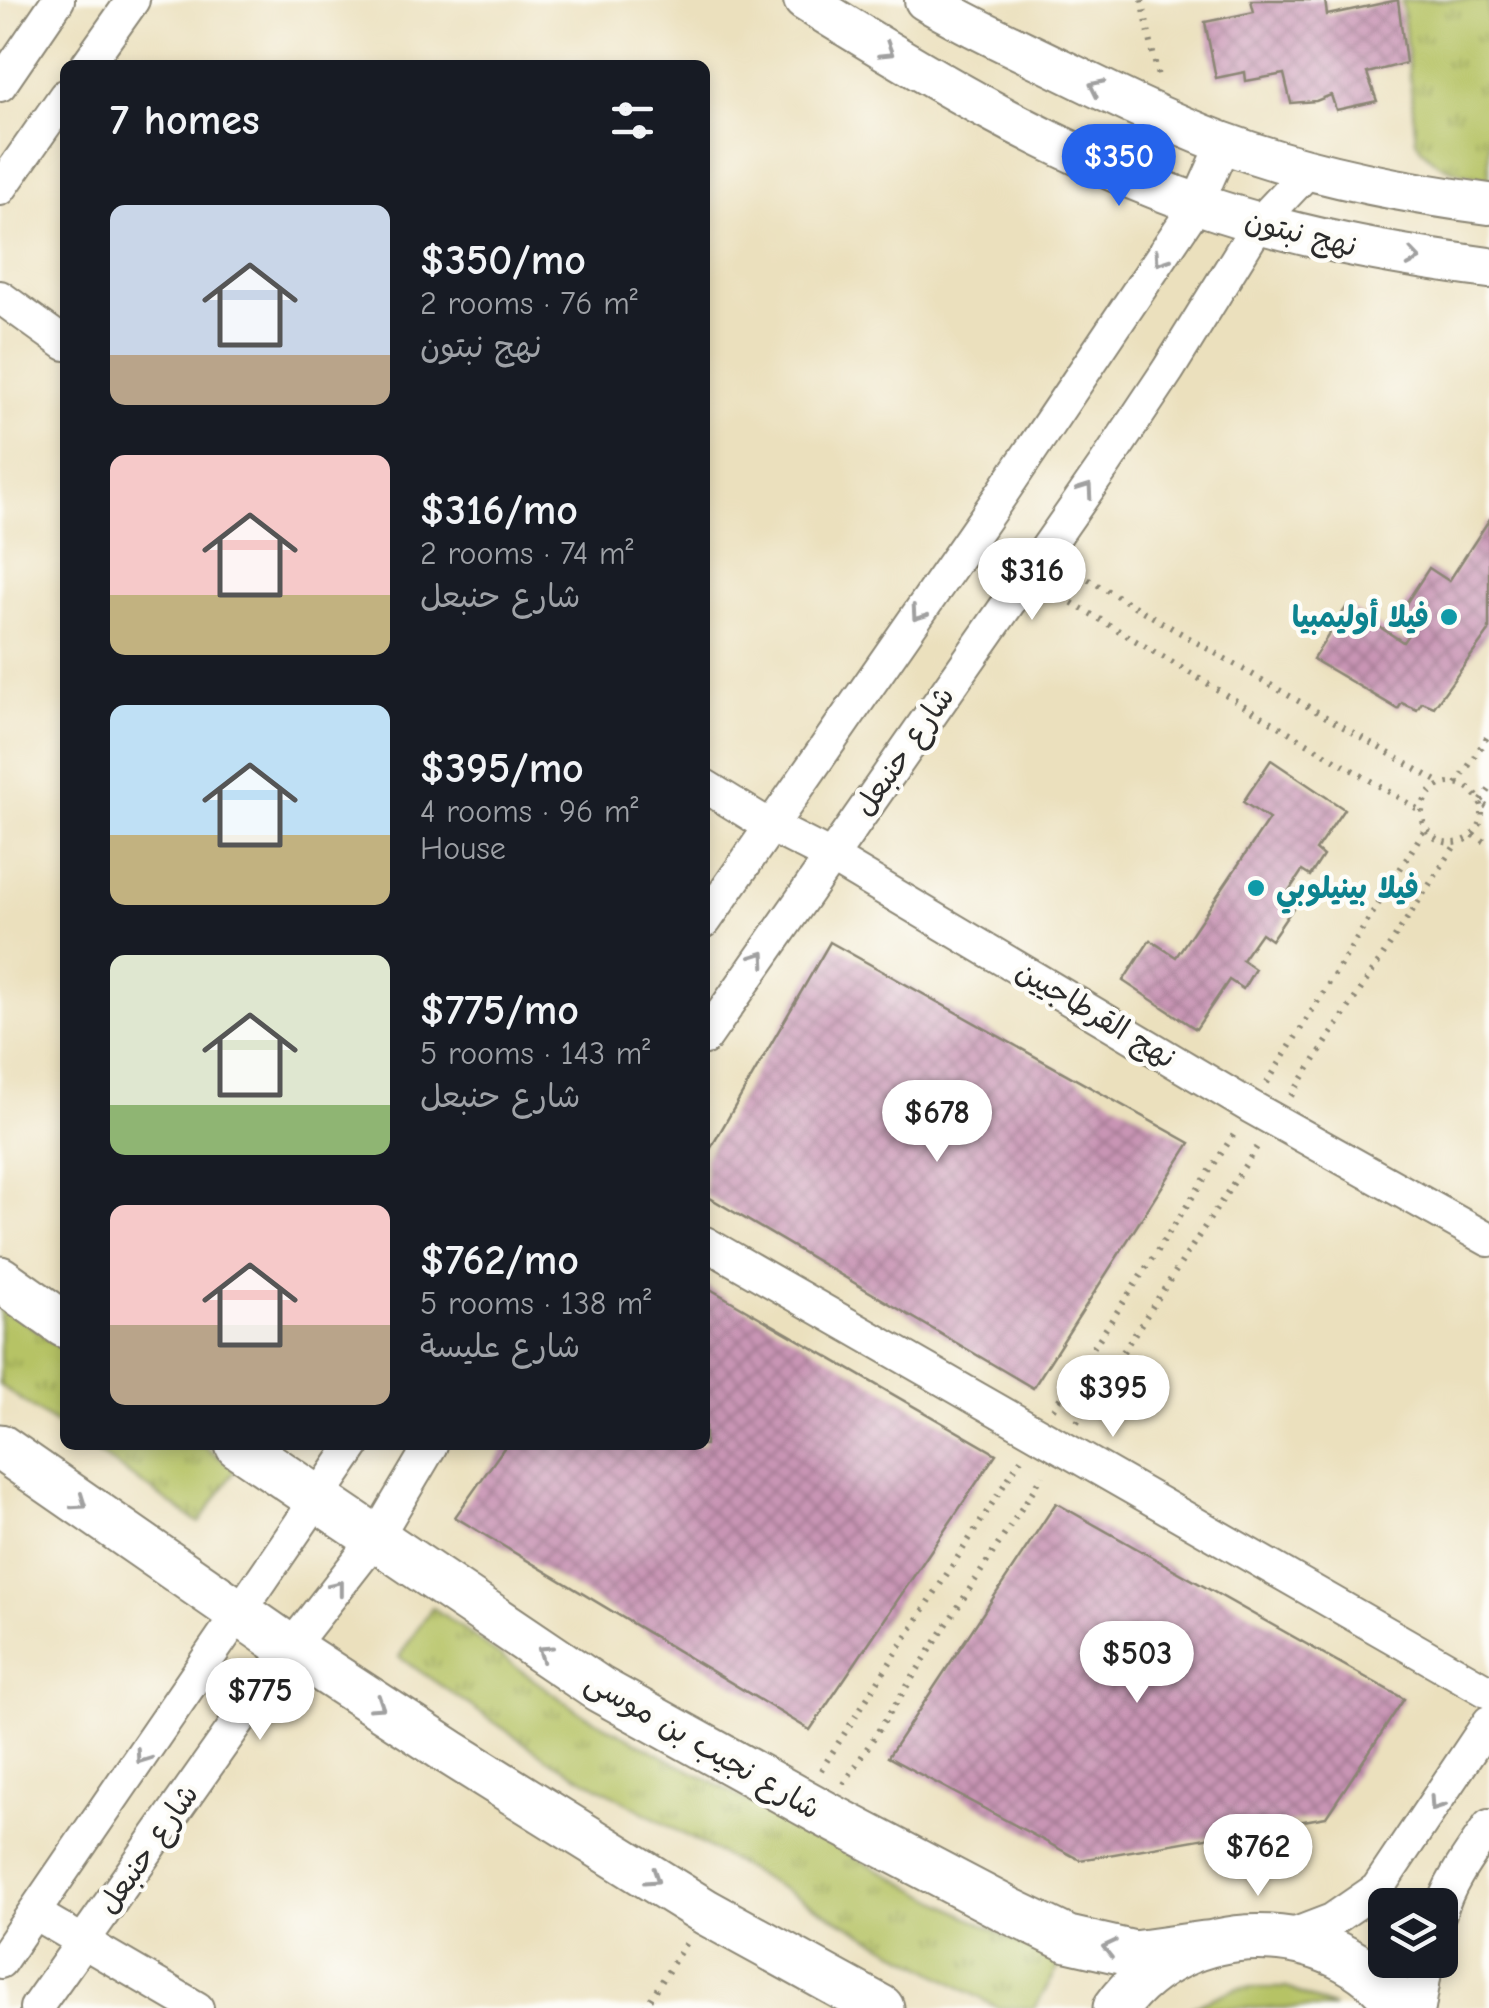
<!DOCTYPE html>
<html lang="en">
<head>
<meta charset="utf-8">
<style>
  body { margin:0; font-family:"Comic Neue","Playpen Sans Arabic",sans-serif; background:#20242c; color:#f1f3f6; height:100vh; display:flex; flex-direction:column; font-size:38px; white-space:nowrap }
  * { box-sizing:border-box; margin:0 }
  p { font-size:32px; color:#9ea1a6 }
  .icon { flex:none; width:55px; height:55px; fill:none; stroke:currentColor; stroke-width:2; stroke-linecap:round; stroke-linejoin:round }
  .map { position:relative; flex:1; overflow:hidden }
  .details { position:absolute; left:60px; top:60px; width:650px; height:1390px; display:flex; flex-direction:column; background:#171b24; border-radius:15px; box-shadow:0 5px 15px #0003 }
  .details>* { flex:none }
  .fabs { position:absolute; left:1368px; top:1888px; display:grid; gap:20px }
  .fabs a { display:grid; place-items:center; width:90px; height:90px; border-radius:15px; background:#171b24; box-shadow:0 5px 15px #0003; font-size:50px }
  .price { position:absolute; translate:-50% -85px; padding:0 22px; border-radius:35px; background:#fff; color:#222; font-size:32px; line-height:65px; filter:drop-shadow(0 2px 5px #0008) }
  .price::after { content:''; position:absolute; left:50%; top:60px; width:30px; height:22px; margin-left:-15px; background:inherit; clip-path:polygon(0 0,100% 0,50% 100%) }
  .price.active { background:#2563eb; color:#fff }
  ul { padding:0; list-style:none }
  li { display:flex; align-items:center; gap:30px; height:250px; padding:0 50px }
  li span { display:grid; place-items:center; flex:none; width:280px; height:200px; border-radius:15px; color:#555 }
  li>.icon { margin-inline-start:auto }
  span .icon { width:120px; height:120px; fill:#fffc; stroke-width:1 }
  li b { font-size:42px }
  h2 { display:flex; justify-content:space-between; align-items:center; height:120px; padding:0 50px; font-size:42px }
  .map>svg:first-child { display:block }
</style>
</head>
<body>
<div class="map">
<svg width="1489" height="2008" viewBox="0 0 1489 2008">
  <defs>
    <pattern id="grass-tufts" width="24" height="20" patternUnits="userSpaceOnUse" patternTransform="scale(2.5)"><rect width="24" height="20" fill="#b6c365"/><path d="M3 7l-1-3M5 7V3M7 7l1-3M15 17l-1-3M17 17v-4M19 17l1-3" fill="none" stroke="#949f53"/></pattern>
    <pattern id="building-cross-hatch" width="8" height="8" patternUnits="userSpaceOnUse" patternTransform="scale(2.5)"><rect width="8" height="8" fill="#c995b5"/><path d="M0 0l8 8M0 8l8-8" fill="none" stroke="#a37a93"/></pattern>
  </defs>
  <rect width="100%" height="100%" fill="#fdfcf7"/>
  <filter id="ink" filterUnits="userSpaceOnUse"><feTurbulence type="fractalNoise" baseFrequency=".01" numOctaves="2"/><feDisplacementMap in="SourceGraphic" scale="20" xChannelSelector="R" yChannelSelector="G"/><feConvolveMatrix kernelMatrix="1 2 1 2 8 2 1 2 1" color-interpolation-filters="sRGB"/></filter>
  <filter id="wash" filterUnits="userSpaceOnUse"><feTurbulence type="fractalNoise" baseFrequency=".0048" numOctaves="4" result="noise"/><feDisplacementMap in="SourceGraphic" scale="40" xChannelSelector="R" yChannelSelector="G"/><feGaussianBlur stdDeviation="2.25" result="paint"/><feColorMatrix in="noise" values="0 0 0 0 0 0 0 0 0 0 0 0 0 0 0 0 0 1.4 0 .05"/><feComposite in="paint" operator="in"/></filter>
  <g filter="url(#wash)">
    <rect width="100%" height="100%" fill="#ebe0bd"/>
    <g fill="url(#grass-tufts)" stroke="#707748" stroke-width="2.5">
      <path d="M 1402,0 L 1489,0 L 1489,179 C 1459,174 1431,168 1416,140 Z"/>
      <polygon points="0,1305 65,1350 65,1430 0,1385"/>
      <polygon points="86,1445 202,1445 236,1469 199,1523"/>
      <polygon points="432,1607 579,1712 1060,1965 1035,2008 998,2008 548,1759 399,1657"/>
      <polygon points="1237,1988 1287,1988 1334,2008 1189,2008"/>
    </g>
    <g id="blocks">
      <g fill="url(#building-cross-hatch)">
        <polygon points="1251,0 1325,0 1327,15 1398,0 1406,63 1367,73 1377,101 1336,110 1331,95 1316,101 1291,103 1284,74 1246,81 1245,72 1216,78 1205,22 1254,12"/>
        <polygon points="1489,520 1489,631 1434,707 1422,702 1417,710 1402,703 1398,709 1313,659 1347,606 1403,642 1417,622 1401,611 1429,568 1449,581"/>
        <polygon points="1271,760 1344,809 1316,850 1323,856 1310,876 1302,871 1282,901 1293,908 1271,940 1261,933 1242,960 1255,969 1243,989 1229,980 1196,1029 1123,981 1150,940 1176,957 1269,819 1243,802"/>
        <polygon points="830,942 1190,1143 1033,1388 705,1195 705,1158"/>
        <polygon points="705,1286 996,1454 810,1730 455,1517 506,1445 705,1445"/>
        <polygon points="1056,1503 1404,1699 1326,1817 1080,1860 888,1757"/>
      </g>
    </g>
  </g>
  <g filter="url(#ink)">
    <use href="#blocks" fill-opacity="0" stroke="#8b8674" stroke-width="2.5"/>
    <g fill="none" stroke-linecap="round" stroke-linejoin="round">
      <g stroke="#8b8674" stroke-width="36">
        <g id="minor">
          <polyline points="87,65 133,0"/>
          <polyline points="0,85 58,0"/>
          <polyline points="0,189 65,96"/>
          <polyline points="0,297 65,344"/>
          <polyline points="705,786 770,826 831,857 1251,1107 1489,1240"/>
          <polyline points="705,921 1003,492 1197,204 1224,143"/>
          <polyline points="705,1038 1104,466 1168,370 1259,223 1309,170"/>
          <polyline points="705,1243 1489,1692"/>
          <polyline points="34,1913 197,2008"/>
          <path d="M 1440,1913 C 1449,1881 1471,1853 1489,1826"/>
          <polyline points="1285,1938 1332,1920 1377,1889 1489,1722"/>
          <polyline points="0,1962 354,1445"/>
          <polyline points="36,2008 290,1648 376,1538 431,1445"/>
          <polyline points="1419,2008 1427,1960"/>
        </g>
      </g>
      <g stroke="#8b8674" stroke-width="44">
        <g id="tertiary">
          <path d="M 804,0 C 929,78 1061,157 1201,205 C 1295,237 1390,255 1489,268"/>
          <path d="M 925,0 C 966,25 1011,45 1054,66 C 1109,93 1164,120 1221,142 C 1307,174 1398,192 1489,204"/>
        </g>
      </g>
      <g stroke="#8b8674" stroke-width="49">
        <g id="secondary">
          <polyline points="0,1279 65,1325"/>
          <polyline points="238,1445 599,1689 825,1814 1008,1910 1068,1939 1134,1954 1205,1944"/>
          <polyline points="0,1447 290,1648 451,1753 706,1912 881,2008"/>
          <path d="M 1116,2008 C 1182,1915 1334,1913 1401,2008"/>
        </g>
      </g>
      <g stroke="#8b8674" stroke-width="6" stroke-dasharray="2.5 8" stroke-linecap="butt">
        <polyline points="1142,0 1158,77"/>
        <polyline points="1070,569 1442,784"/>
        <polyline points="1054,592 1421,811"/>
        <circle cx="1452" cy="813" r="30"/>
        <polyline points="1457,784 1489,734"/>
        <polyline points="1489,790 1480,803 1489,808"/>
        <polyline points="1473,835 1489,844"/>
        <polyline points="1267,1083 1425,829"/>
        <polyline points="1291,1096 1456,844"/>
        <polyline points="1053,1409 1236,1131"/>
        <polyline points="1077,1422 1259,1144"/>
        <polyline points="821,1770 1022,1457"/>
        <polyline points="844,1784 1043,1475"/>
        <polyline points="645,2008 687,1941"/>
      </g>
      <use href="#minor" stroke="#fff" stroke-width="32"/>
      <use href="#tertiary" stroke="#fff" stroke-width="40"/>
      <use href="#secondary" stroke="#fff" stroke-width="45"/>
    </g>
    <defs><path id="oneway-chevron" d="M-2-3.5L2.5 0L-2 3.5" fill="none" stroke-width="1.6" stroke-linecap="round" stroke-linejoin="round" transform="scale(2.5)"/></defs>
    <g stroke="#a0a0a0">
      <use href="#oneway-chevron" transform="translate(887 51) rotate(32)"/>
      <use href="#oneway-chevron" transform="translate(1096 87) rotate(-154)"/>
      <use href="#oneway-chevron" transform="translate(1414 258) rotate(9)"/>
      <use href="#oneway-chevron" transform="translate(1161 259) rotate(124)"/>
      <use href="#oneway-chevron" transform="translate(1086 490) rotate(-55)"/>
      <use href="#oneway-chevron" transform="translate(918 614) rotate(125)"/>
      <use href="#oneway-chevron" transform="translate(760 958) rotate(-55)"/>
      <use href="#oneway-chevron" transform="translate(80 1503) rotate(35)"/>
      <use href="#oneway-chevron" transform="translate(337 1587) rotate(-52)"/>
      <use href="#oneway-chevron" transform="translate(544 1652) rotate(-146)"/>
      <use href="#oneway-chevron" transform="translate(378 1705) rotate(33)"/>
      <use href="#oneway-chevron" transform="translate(142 1757) rotate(125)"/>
      <use href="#oneway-chevron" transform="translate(1436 1804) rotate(124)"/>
      <use href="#oneway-chevron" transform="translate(653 1878) rotate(33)"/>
      <use href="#oneway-chevron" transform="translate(1109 1948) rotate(-167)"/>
    </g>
  </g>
  <g fill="#0f9aa8" stroke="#fdfcf7" stroke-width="4">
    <circle cx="1449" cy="617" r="10"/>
    <circle cx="1256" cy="888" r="10"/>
  </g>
  <g text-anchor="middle" stroke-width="9" stroke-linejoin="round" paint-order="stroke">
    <g font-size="30" fill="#2b2b2b" stroke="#fdfcf7">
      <text transform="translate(1301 233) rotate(14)" y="10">نهج نبتون</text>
      <text transform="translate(904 751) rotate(-55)" y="10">شارع حنبعل</text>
      <text transform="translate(1096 1014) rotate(31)" y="10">نهج القرطاجيين</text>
      <text transform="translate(703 1745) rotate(30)" y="10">شارع نجيب بن موسى</text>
      <text transform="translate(148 1849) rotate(-55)" y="10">شارع حنبعل</text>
    </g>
    <g font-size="30" font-weight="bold" fill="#0d838f" stroke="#fdfcf7" text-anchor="end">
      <text x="1429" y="627">فيلا أوليمبيا</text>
      <text x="1276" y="898" text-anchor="start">فيلا بينيلوبي</text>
    </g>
  </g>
</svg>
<div class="fabs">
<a><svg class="icon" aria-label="layers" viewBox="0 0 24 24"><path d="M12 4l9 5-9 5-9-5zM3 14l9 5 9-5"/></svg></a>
</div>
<b class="price active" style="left:1119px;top:209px">$350</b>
<b class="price" style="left:1032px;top:623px">$316</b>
<b class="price" style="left:937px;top:1165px">$678</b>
<b class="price" style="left:1113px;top:1440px">$395</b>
<b class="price" style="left:1137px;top:1706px">$503</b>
<b class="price" style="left:260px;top:1743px">$775</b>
<b class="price" style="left:1258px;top:1899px">$762</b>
<section class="details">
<h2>7 homes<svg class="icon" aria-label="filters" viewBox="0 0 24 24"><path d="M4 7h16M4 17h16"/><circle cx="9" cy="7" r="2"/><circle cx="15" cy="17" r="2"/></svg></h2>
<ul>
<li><span style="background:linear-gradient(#c9d6e8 75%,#b9a48a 0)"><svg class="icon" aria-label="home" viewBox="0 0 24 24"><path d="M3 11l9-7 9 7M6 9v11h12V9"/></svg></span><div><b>$350/mo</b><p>2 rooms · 76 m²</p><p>نهج نبتون</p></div></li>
<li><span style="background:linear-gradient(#f6c9c9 70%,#c2b280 0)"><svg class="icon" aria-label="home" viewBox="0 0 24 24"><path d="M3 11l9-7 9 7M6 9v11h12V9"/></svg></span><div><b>$316/mo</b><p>2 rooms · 74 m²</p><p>شارع حنبعل</p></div></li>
<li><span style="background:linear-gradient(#bfe0f5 65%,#c2b280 0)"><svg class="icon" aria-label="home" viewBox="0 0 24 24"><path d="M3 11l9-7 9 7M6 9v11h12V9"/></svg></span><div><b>$395/mo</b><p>4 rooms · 96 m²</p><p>House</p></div></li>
<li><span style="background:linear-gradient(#dfe7d0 75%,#8fb573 0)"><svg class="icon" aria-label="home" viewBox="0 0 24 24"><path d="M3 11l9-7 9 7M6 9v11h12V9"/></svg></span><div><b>$775/mo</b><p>5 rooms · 143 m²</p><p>شارع حنبعل</p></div></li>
<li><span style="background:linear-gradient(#f6c9c9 60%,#b9a48a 0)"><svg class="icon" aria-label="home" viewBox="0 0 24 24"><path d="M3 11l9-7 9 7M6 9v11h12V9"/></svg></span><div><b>$762/mo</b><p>5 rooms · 138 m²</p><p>شارع عليسة</p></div></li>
</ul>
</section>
</div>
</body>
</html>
